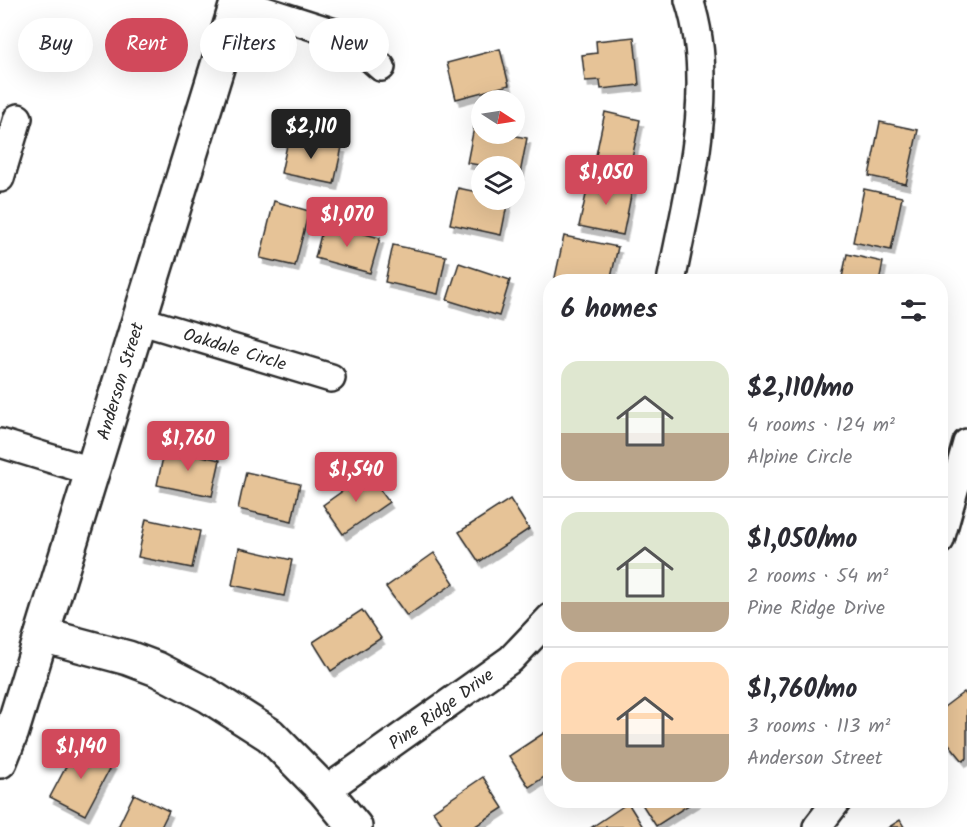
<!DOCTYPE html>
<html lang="en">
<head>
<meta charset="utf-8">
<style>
  body { margin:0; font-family:Kalam,sans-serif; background:#f7f7f7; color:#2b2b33; height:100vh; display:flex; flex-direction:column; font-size:22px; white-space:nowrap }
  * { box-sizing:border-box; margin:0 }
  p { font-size:20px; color:#7c7c81 }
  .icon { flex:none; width:33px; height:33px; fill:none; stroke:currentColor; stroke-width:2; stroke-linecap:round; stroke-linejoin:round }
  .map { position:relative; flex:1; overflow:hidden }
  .panel { position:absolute; left:543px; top:274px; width:405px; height:534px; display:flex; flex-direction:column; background:#fff; border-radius:24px; box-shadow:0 6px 24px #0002 }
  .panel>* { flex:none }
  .guide { position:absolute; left:18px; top:18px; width:435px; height:54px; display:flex; gap:12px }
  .needle { width:39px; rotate:102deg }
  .buttons { position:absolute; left:471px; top:90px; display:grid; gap:12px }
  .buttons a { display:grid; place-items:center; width:54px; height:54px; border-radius:50%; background:#fff; box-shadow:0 6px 24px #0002; font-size:30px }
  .price { position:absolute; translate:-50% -51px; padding:0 14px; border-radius:6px; background:#d1495b; color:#fff; font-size:20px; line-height:39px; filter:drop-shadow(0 2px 3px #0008) }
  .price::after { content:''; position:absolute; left:50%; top:36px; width:18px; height:14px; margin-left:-9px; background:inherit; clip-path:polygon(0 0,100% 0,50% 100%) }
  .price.current { background:#222; color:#fff }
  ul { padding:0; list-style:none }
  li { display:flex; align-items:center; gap:18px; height:150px; padding:0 18px }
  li+li { border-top:2px solid #e1e1e2 }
  li span { display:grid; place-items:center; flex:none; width:168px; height:120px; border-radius:18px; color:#555 }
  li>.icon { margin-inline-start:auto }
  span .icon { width:72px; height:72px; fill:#fffc; stroke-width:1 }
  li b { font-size:26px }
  h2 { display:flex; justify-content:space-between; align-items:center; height:72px; padding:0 18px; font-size:26px }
  .tag { padding:0 21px; border-radius:27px; background:#fff; box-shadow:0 6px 24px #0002; font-size:21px; line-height:54px }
  .tag.current { background:#d1495b; color:#fff }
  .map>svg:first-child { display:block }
</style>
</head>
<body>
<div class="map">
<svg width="967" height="827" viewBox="0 0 967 827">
  <defs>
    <filter id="shadow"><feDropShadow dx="3.5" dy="6" stdDeviation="0" flood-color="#0004"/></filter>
  </defs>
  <rect width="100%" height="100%" fill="#fff"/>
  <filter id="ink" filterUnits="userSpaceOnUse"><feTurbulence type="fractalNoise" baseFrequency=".0167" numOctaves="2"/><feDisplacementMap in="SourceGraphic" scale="12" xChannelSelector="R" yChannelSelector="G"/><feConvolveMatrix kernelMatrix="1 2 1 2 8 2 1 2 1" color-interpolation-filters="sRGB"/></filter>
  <g filter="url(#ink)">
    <g fill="#e6c397" stroke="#2b2b2b" stroke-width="1.5" filter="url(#shadow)">
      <polygon points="634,37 639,85 601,89 600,80 585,81 582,55 597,53 596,41"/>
      <polygon points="500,49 509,85 456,99 447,63"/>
      <polygon points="605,112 640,120 630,168 595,160"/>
      <polygon points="880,122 918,130 906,184 869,176"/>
      <polygon points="474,127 482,128 482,134 506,134 527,138 520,174 514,173 514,166 485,166 467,163"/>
      <polygon points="289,136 342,147 334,184 281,173"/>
      <polygon points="590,177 633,186 623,235 579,226"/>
      <polygon points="458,188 482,193 482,200 508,200 501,235 450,224"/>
      <polygon points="864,189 902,197 891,250 853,242"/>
      <polygon points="274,201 309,211 295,266 260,258"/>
      <polygon points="324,223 380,238 370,273 315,258"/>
      <polygon points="564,236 618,247 610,282 554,282"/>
      <polygon points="393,245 446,256 438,294 385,282"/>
      <polygon points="847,254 883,262 879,282 841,282"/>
      <polygon points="459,263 510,280 499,316 447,300"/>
      <polygon points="165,448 220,460 212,496 157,485"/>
      <polygon points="246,472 300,484 292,521 238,509"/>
      <polygon points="368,473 389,502 343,534 323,505"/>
      <polygon points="510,499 529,529 479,562 459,532"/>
      <polygon points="146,519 200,531 192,568 138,557"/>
      <polygon points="239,548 292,560 284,596 232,585"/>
      <polygon points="434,553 454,583 407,616 386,587"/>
      <polygon points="362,610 381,638 331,671 313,642"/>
      <polygon points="964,692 967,696 967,758 963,761 940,733 940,710"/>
      <polygon points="550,729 550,773 529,787 509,756"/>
      <polygon points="77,746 112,764 85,815 50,797"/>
      <polygon points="483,777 503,808 474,827 444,827 433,811"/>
      <polygon points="134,794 169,811 161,827 118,827"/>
      <polygon points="640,801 695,801 656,826"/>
      <polygon points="628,803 643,827 592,827"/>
      <polygon points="900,820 904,827 889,827"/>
    </g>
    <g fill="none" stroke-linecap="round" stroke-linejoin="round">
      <g stroke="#2b2b2b" stroke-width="32">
        <g id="street">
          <polyline points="237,2 347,37 381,67"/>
          <polyline points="0,178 18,118"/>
          <path d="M 671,282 C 688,194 718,87 689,0"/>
          <polyline points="139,320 331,378"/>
          <polyline points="0,443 91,471"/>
          <polyline points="940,540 967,443"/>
          <polyline points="325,791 511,659 550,618"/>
          <polyline points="817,827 837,801"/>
        </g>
      </g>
      <g stroke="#2b2b2b" stroke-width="38">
        <g id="secondary">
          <polyline points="42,635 128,658 157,669 209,696 270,735 325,791 355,827"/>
          <polyline points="0,761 12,731 238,0"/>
        </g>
      </g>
      <use href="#street" stroke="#fff" stroke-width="27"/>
      <use href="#secondary" stroke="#fff" stroke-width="33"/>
    </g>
  </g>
  <g text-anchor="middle" stroke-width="4.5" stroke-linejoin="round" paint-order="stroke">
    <g font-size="18" fill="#2b2b2b" stroke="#fff">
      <text transform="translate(235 349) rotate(17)" y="6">Oakdale Circle</text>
      <text transform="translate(120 381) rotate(-73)" y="6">Anderson Street</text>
      <text transform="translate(441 709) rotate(-36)" y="6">Pine Ridge Drive</text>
    </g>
  </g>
</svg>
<div class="buttons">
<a><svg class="needle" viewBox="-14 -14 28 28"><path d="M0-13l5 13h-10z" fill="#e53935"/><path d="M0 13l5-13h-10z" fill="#7c7c81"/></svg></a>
<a><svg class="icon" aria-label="layers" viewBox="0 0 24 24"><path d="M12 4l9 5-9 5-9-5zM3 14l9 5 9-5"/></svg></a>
</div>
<b class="price current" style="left:311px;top:160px">$2,110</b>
<b class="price" style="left:606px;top:206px">$1,050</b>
<b class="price" style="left:347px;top:248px">$1,070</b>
<b class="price" style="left:188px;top:472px">$1,760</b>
<b class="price" style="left:356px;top:503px">$1,540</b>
<b class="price" style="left:81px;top:780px">$1,140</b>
<div class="guide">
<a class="tag">Buy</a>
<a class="tag current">Rent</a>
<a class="tag">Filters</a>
<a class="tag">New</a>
</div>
<section class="panel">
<h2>6 homes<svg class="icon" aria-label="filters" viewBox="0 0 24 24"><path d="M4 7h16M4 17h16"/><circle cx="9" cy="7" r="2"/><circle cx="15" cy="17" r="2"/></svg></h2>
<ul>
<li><span style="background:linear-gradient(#dfe7d0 60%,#b9a48a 0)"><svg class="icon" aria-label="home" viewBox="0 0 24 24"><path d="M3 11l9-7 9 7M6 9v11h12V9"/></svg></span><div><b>$2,110/mo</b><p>4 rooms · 124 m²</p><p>Alpine Circle</p></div></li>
<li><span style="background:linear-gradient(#dfe7d0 75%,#b9a48a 0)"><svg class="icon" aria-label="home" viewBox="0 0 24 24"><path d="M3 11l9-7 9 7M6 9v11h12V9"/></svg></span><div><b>$1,050/mo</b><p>2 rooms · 54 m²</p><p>Pine Ridge Drive</p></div></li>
<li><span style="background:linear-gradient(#ffd9b3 60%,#b9a48a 0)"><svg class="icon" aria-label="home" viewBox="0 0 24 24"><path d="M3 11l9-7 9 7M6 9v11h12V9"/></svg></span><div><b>$1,760/mo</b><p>3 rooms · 113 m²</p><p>Anderson Street</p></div></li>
</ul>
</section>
</div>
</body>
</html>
